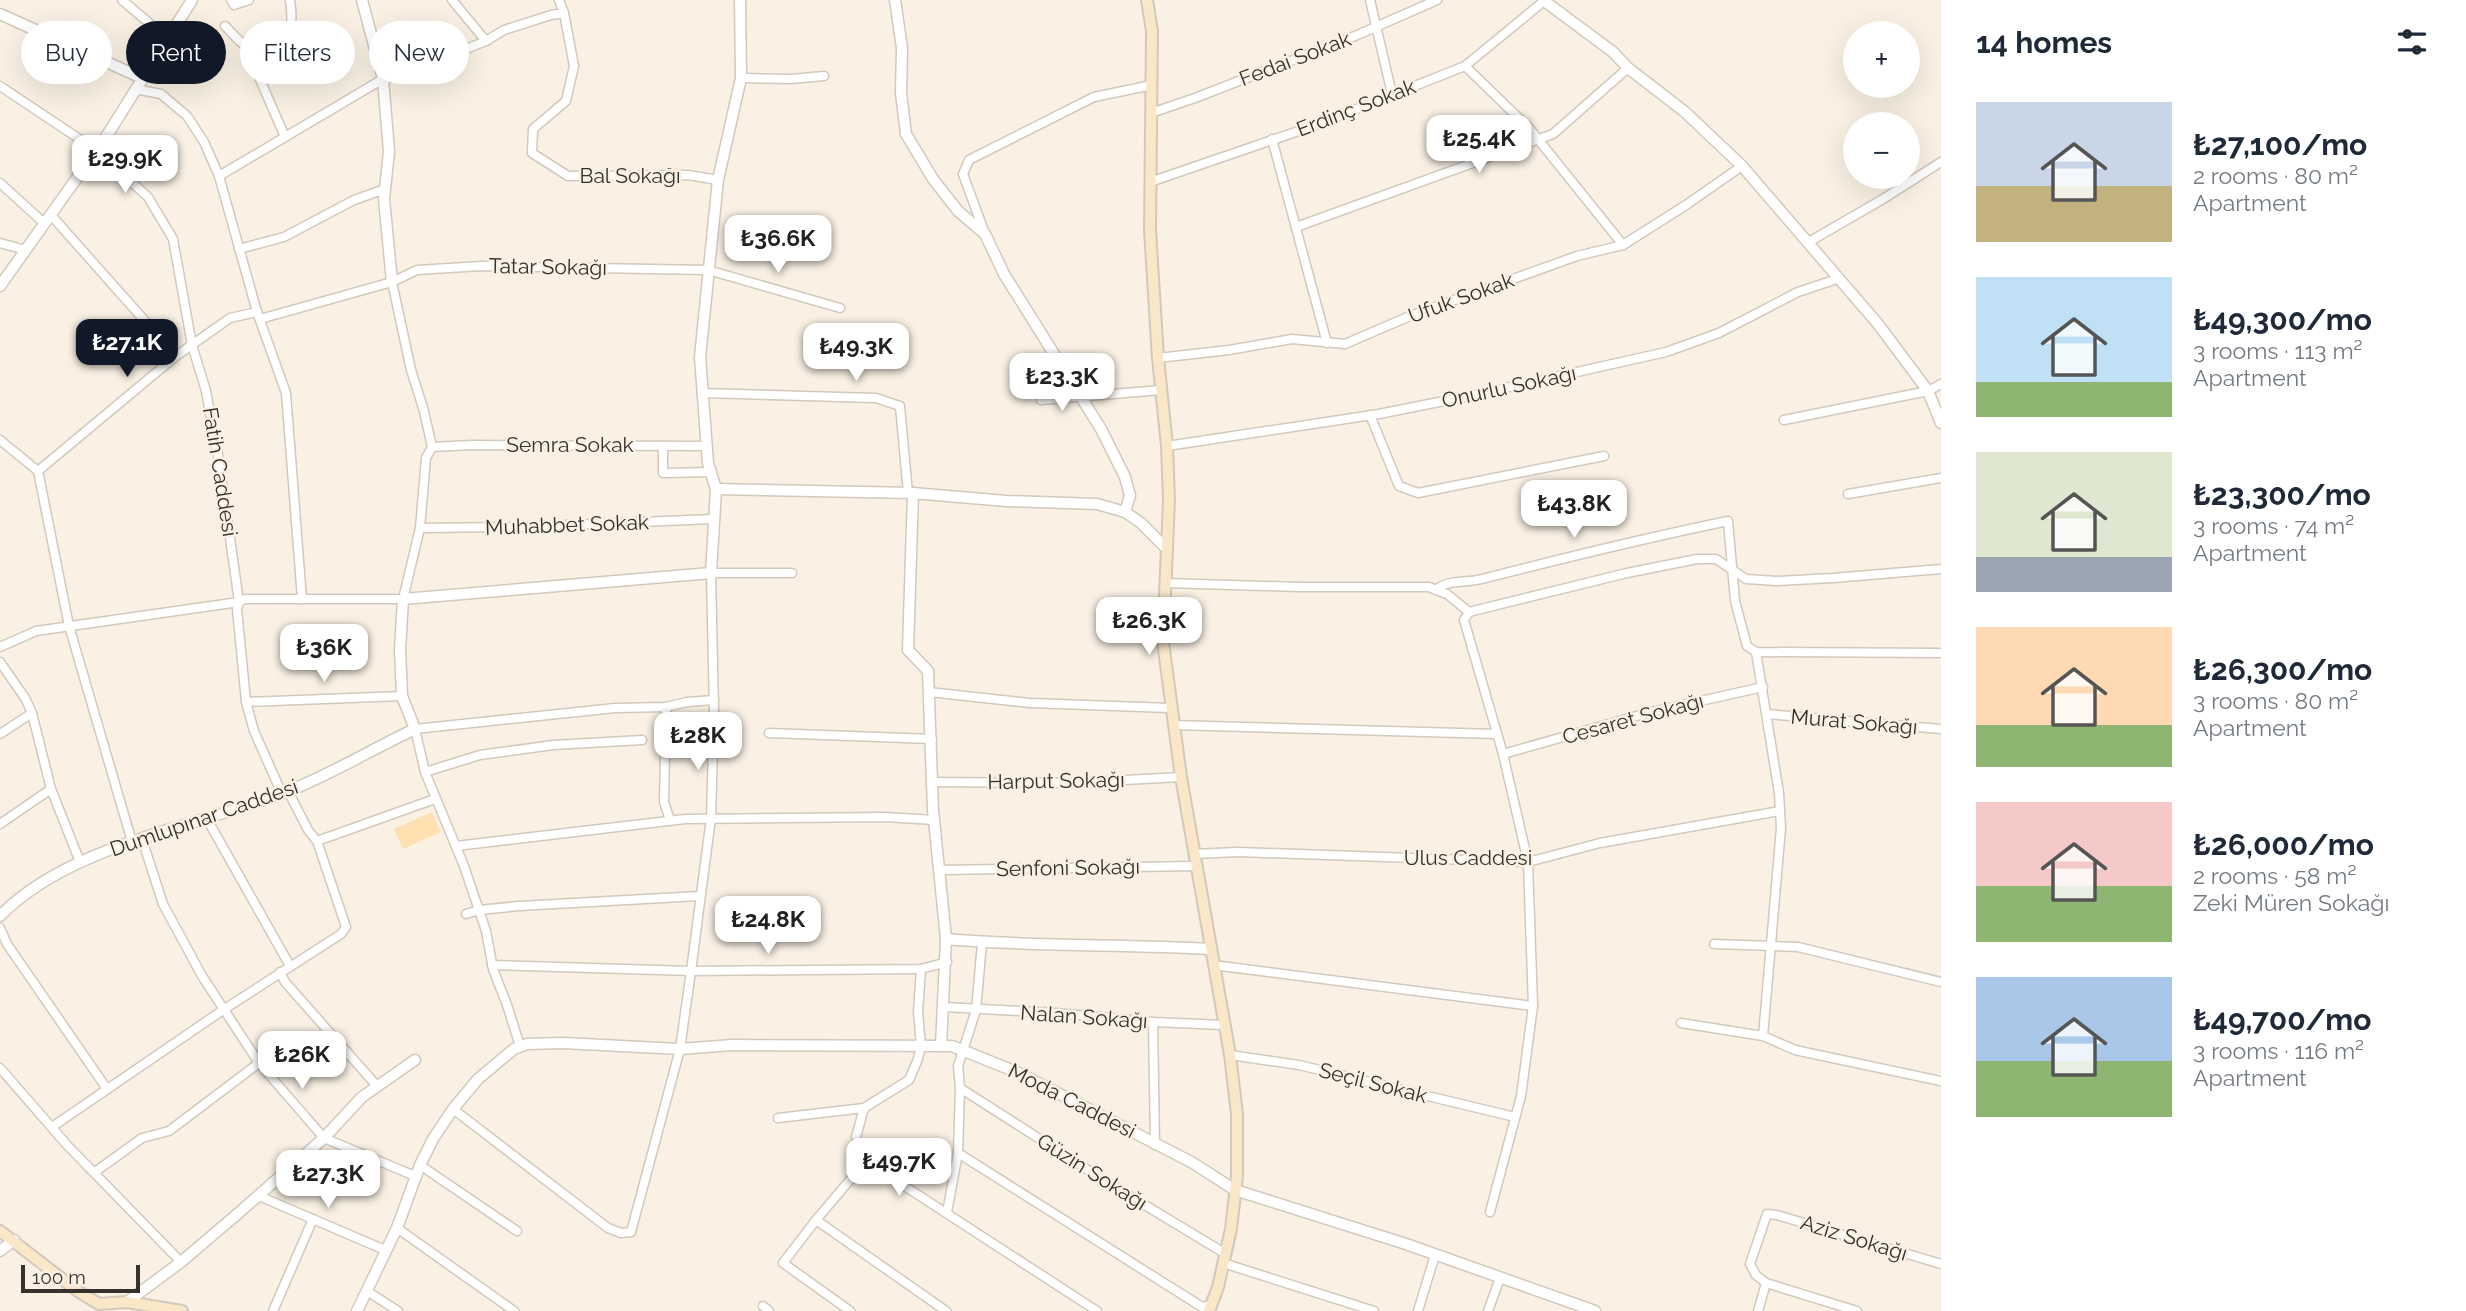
<!DOCTYPE html>
<html lang="en">
<head>
<meta charset="utf-8">
<style>
  body { margin:0; font-family:Raleway,sans-serif; background:#f6f6f7; color:#1f2937; height:100vh; display:flex; flex-direction:column; font-size:26px; white-space:nowrap }
  * { box-sizing:border-box; margin:0 }
  p { font-size:23px; color:#747a83 }
  .icon { flex:none; width:38px; height:38px; fill:none; stroke:currentColor; stroke-width:2; stroke-linecap:round; stroke-linejoin:round }
  .map { position:relative; flex:1; overflow:hidden }
  .details { display:flex; flex-direction:column; background:#fff; width:525px }
  .details>* { flex:none }
  .top-card { position:absolute; left:21px; top:21px; width:665px; height:63px; display:flex; gap:14px }
  .fabs { position:absolute; left:1843px; top:21px; display:grid; gap:14px }
  .fabs a { display:grid; place-items:center; width:77px; height:77px; border-radius:50%; background:#fff; box-shadow:0 7px 28px #0002; font-size:35px }
  .scale { position:absolute; left:21px; bottom:18px; width:119px; box-sizing:border-box; padding-left:7px; border:4px solid #35312c; border-top:0; font-size:19px; line-height:24px; white-space:nowrap; color:#35312c; -webkit-text-stroke:5px #faf1e4; paint-order:stroke }
  .price { position:absolute; translate:-50% -60px; padding:0 16px; border-radius:14px; background:#fff; color:#222; font-size:23px; line-height:46px; filter:drop-shadow(0 2px 4px #0008) }
  .price::after { content:''; position:absolute; left:50%; top:42px; width:21px; height:16px; margin-left:-10px; background:inherit; clip-path:polygon(0 0,100% 0,50% 100%) }
  .price.selected { background:#111827; color:#fff }
  ul { padding:0; list-style:none }
  li { display:flex; align-items:center; gap:21px; height:175px; padding:0 35px }
  li span { display:grid; place-items:center; flex:none; width:196px; height:140px; border-radius:0px; color:#555 }
  li>.icon { margin-inline-start:auto }
  span .icon { width:84px; height:84px; fill:#fffc; stroke-width:1 }
  li b { font-size:30px }
  h2 { display:flex; justify-content:space-between; align-items:center; height:84px; padding:0 35px; font-size:30px }
  .tag { padding:0 24px; border-radius:32px; background:#fff; box-shadow:0 7px 28px #0002; font-size:24px; line-height:63px }
  .tag.selected { background:#111827; color:#fff }
  main { display:flex; flex:1; min-height:0 }
  .map>svg:first-child { display:block }
</style>
</head>
<body>
<main>
<div class="map">
<svg width="1941" height="1311" viewBox="0 0 1941 1311">
  <rect width="100%" height="100%" fill="#faf1e4"/>
  <polygon fill="#ffe0b1" points="432,812 441,832 403,849 394,829"/>
  <g fill="none" stroke-linecap="round" stroke-linejoin="round">
    <g stroke="#d2c9bc" stroke-width="11">
      <g id="minor">
        <polyline points="122,0 168,39"/>
        <polyline points="231,0 234,5 249,0"/>
        <polyline points="452,0 486,41"/>
        <polyline points="1370,0 1392,94"/>
        <polyline points="564,13 574,66 566,101 533,129 532,153 568,176 688,175 718,180"/>
        <path d="M 225,26 C 233,34 243,47 255,51 C 291,62 294,26 290,0"/>
        <polyline points="246,47 285,137"/>
        <polyline points="1465,66 1529,128 1623,245"/>
        <polyline points="741,78 791,79 824,76"/>
        <polyline points="0,86 96,150 148,197 173,239 192,345 206,391 219,460 239,602 36,631 0,647"/>
        <polyline points="135,89 161,94 187,116 204,142 219,176 257,312 286,393 302,599"/>
        <polyline points="1151,113 1195,98 1355,36 1437,0"/>
        <polyline points="1272,139 1327,343"/>
        <polyline points="219,176 383,79 401,75 486,41 504,30 551,15 564,13 559,0"/>
        <polyline points="1150,182 1319,124 1465,66 1544,1"/>
        <polyline points="0,183 44,223"/>
        <polyline points="50,214 176,356"/>
        <polyline points="1296,227 1553,134 1628,68"/>
        <polyline points="985,234 963,174 969,160 1094,97 1152,85"/>
        <polyline points="0,243 26,250"/>
        <polyline points="1807,243 1883,199 1941,162"/>
        <polyline points="239,249 284,237 354,200 385,189"/>
        <polyline points="392,282 411,370 424,411 432,447"/>
        <polyline points="260,319 392,282 417,270 481,266 708,270 840,308"/>
        <polyline points="1158,358 1229,350 1292,339 1345,344 1410,316 1577,256 1623,245 1686,205 1742,166"/>
        <polyline points="702,393 876,398 900,406 908,493"/>
        <polyline points="1041,400 1161,390"/>
        <polyline points="1370,415 1399,486 1418,493 1604,456"/>
        <polyline points="1784,420 1928,391 1941,384"/>
        <polyline points="0,440 38,471 176,356 230,318 257,312"/>
        <polyline points="663,446 663,473 711,472"/>
        <polyline points="1167,446 1379,414 1474,395 1666,352 1719,333 1798,292 1837,279"/>
        <polyline points="432,447 471,445 707,446"/>
        <polyline points="38,471 69,626 132,842"/>
        <polyline points="1848,494 1941,478"/>
        <polyline points="420,528 515,527 714,519"/>
        <polyline points="1165,583 1300,587 1429,587 1447,594 1469,612 1627,573 1697,559 1716,559 1746,579 1776,581 1833,578 1941,569"/>
        <path d="M 1436,590 C 1448,579 1467,583 1482,579 C 1564,558 1645,538 1728,521 L 1735,601 L 1747,646 L 1756,652 L 1941,653"/>
        <polyline points="1469,612 1464,620 1503,754 1528,862 1533,1006 1521,1096 1490,1212"/>
        <polyline points="1756,652 1779,793 1781,828 1763,1036 1795,1050 1941,1081"/>
        <polyline points="0,662 25,698 32,713 51,789 80,862"/>
        <polyline points="929,692 1030,703 1170,708"/>
        <polyline points="246,702 402,696"/>
        <polyline points="666,707 664,802 670,820"/>
        <polyline points="1767,714 1941,729"/>
        <polyline points="1173,725 1497,734"/>
        <polyline points="769,733 932,739"/>
        <polyline points="0,734 32,713"/>
        <polyline points="1503,754 1651,712 1763,687"/>
        <polyline points="425,772 480,755 553,745 642,740"/>
        <polyline points="931,782 1069,783 1181,777"/>
        <polyline points="282,794 254,731 246,702 237,609 239,602 245,599 403,599 420,528 426,458 432,447"/>
        <polyline points="207,819 290,966"/>
        <polyline points="0,824 51,789"/>
        <polyline points="142,839 163,904 202,976 259,1063 324,1138 415,1176"/>
        <polyline points="317,841 435,799"/>
        <polyline points="456,846 685,819 885,817 934,820"/>
        <polyline points="1194,854 1238,852 1528,862 1600,843 1780,811"/>
        <polyline points="940,870 1196,866"/>
        <polyline points="466,914 479,910 519,906 699,896"/>
        <polyline points="0,928 7,944 107,1089"/>
        <polyline points="1714,944 1798,947 1941,982"/>
        <polyline points="492,965 691,971 711,818 714,711 711,573 792,573"/>
        <polyline points="1213,965 1533,1006"/>
        <polyline points="280,972 285,982 377,1086"/>
        <polyline points="944,1007 1056,1013 1153,1022 1224,1025"/>
        <polyline points="1153,1022 1155,1145"/>
        <polyline points="1681,1023 1763,1036"/>
        <polyline points="520,1046 507,1005 493,969 486,931 464,866 425,772 415,729 615,708 666,707 687,702 714,700"/>
        <polyline points="1230,1055 1299,1065 1515,1117"/>
        <polyline points="0,1068 67,1145 181,1262"/>
        <polyline points="960,1088 1110,1184 1226,1254"/>
        <polyline points="864,1108 856,1137 866,1161"/>
        <polyline points="453,1109 608,1228 621,1233 631,1232 680,1049 691,971 921,969 947,962"/>
        <polyline points="778,1118 864,1108 909,1080 918,1059 921,1046 918,1012 921,969"/>
        <polyline points="52,1127 223,1010 341,934 346,927 317,841 308,830 288,791"/>
        <polyline points="958,1153 1202,1307 1212,1305"/>
        <polyline points="420,1165 517,1231"/>
        <polyline points="95,1172 142,1138 169,1131 259,1063"/>
        <polyline points="259,1196 385,1250"/>
        <polyline points="947,1212 958,1153 960,1088 958,1066 976,1010 982,943"/>
        <polyline points="816,1220 783,1263 850,1311"/>
        <polyline points="397,1228 514,1311"/>
        <polyline points="1223,1263 1374,1311"/>
        <polyline points="1766,1283 1756,1275 1750,1264 1767,1214 1777,1215 1941,1264"/>
        <polyline points="367,1291 398,1311"/>
        <polyline points="763,1306 769,1311"/>
        <polyline points="273,1311 313,1219"/>
        <polyline points="946,1311 816,1220 866,1161 1097,1311"/>
        <polyline points="1418,1311 1435,1255"/>
        <polyline points="1488,1311 1500,1278"/>
        <polyline points="1758,1311 1766,1283 1857,1311"/>
      </g>
    </g>
    <g stroke="#d2c9bc" stroke-width="13">
      <g id="tertiary">
        <polyline points="362,0 383,79 389,151 384,199 392,282"/>
        <polyline points="895,0 902,48 901,93 906,134 933,179 958,211 985,234 1004,274 1101,429 1125,477 1130,496 1125,512"/>
        <polyline points="1543,0 1613,52 1628,68 1685,112 1742,166 1878,324 1928,391 1941,423"/>
        <polyline points="0,14 142,78"/>
        <polyline points="0,286 106,137 192,0"/>
        <polyline points="716,489 708,463 700,357 718,180 741,78 740,0"/>
        <polyline points="913,493 908,650 928,671 933,810 946,939"/>
        <path d="M 0,916 C 68,846 191,828 281,794 C 327,777 370,750 415,729 L 402,696 L 400,650 L 403,599 L 711,573 L 716,489 L 913,493 L 1006,501 L 1097,504 L 1125,512 L 1141,523 L 1167,549"/>
        <path d="M 941,1046 L 946,939 C 1034,947 1122,944 1210,949"/>
        <polyline points="0,1251 14,1240"/>
        <polyline points="127,1302 181,1262 235,1216 324,1138 362,1097 415,1060"/>
        <polyline points="357,1311 397,1228 420,1165 433,1139 453,1109 478,1079 514,1049 527,1044 563,1043 680,1049 732,1045 952,1046 1019,1073 1193,1163 1235,1190 1406,1244 1595,1311"/>
      </g>
    </g>
    <g stroke="#d2c9bc" stroke-width="14">
      <g id="secondary">
        <polyline points="1147,0 1152,31 1150,230 1158,358 1167,446 1169,500 1163,642 1181,777 1230,1055 1237,1114 1237,1176 1231,1229 1218,1287 1209,1311"/>
        <polyline points="0,1231 79,1292 99,1304 127,1302 182,1311"/>
      </g>
    </g>
    <use href="#minor" stroke="#fff" stroke-width="8"/>
    <use href="#tertiary" stroke="#fff" stroke-width="10"/>
    <use href="#secondary" stroke="#f9e7c8" stroke-width="10"/>
  </g>
  <g text-anchor="middle" stroke-width="5" stroke-linejoin="round" paint-order="stroke">
    <g font-size="21" fill="#35312c" stroke="#faf1e4">
      <text transform="translate(1295 59) rotate(-21)" y="7">Fedai Sokak</text>
      <text transform="translate(1356 108) rotate(-21)" y="7">Erdinç Sokak</text>
      <text x="630" y="183">Bal Sokağı</text>
      <text transform="translate(548 267) rotate(1)" y="7">Tatar Sokağı</text>
      <text transform="translate(1461 298) rotate(-20)" y="7">Ufuk Sokak</text>
      <text transform="translate(1509 387) rotate(-12)" y="7">Onurlu Sokağı</text>
      <text x="570" y="452">Semra Sokak</text>
      <text transform="translate(220 472) rotate(81)" y="7">Fatih Caddesi</text>
      <text transform="translate(567 525) rotate(-2)" y="7">Muhabbet Sokak</text>
      <text transform="translate(1633 719) rotate(-15)" y="7">Cesaret Sokağı</text>
      <text transform="translate(1854 722) rotate(5)" y="7">Murat Sokağı</text>
      <text transform="translate(1056 781) rotate(-1)" y="7">Harput Sokağı</text>
      <text transform="translate(204 818) rotate(-19)" y="7">Dumlupınar Caddesi</text>
      <text x="1468" y="865">Ulus Caddesi</text>
      <text transform="translate(1068 868) rotate(-1)" y="7">Senfoni Sokağı</text>
      <text transform="translate(1084 1017) rotate(4)" y="7">Nalan Sokağı</text>
      <text transform="translate(1373 1083) rotate(14)" y="7">Seçil Sokak</text>
      <text transform="translate(1072 1101) rotate(27)" y="7">Moda Caddesi</text>
      <text transform="translate(1092 1172) rotate(32)" y="7">Güzin Sokağı</text>
      <text transform="translate(1854 1238) rotate(17)" y="7">Aziz Sokağı</text>
    </g>
  </g>
</svg>
<div class="fabs">
<a>+</a>
<a>−</a>
</div>
<div class="scale">100 m</div>
<b class="price" style="left:1479px;top:175px">₺25.4K</b>
<b class="price" style="left:125px;top:195px">₺29.9K</b>
<b class="price" style="left:778px;top:275px">₺36.6K</b>
<b class="price selected" style="left:127px;top:379px">₺27.1K</b>
<b class="price" style="left:856px;top:383px">₺49.3K</b>
<b class="price" style="left:1062px;top:413px">₺23.3K</b>
<b class="price" style="left:1574px;top:540px">₺43.8K</b>
<b class="price" style="left:1149px;top:657px">₺26.3K</b>
<b class="price" style="left:324px;top:684px">₺36K</b>
<b class="price" style="left:698px;top:772px">₺28K</b>
<b class="price" style="left:768px;top:956px">₺24.8K</b>
<b class="price" style="left:302px;top:1091px">₺26K</b>
<b class="price" style="left:899px;top:1198px">₺49.7K</b>
<b class="price" style="left:328px;top:1210px">₺27.3K</b>
<div class="top-card">
<a class="tag">Buy</a>
<a class="tag selected">Rent</a>
<a class="tag">Filters</a>
<a class="tag">New</a>
</div>
</div>
<section class="details">
<h2>14 homes<svg class="icon" aria-label="filters" viewBox="0 0 24 24"><path d="M4 7h16M4 17h16"/><circle cx="9" cy="7" r="2"/><circle cx="15" cy="17" r="2"/></svg></h2>
<ul>
<li><span style="background:linear-gradient(#c9d6e8 60%,#c2b280 0)"><svg class="icon" aria-label="home" viewBox="0 0 24 24"><path d="M3 11l9-7 9 7M6 9v11h12V9"/></svg></span><div><b>₺27,100/mo</b><p>2 rooms · 80 m²</p><p>Apartment</p></div></li>
<li><span style="background:linear-gradient(#bfe0f5 75%,#8fb573 0)"><svg class="icon" aria-label="home" viewBox="0 0 24 24"><path d="M3 11l9-7 9 7M6 9v11h12V9"/></svg></span><div><b>₺49,300/mo</b><p>3 rooms · 113 m²</p><p>Apartment</p></div></li>
<li><span style="background:linear-gradient(#dfe7d0 75%,#9aa5b1 0)"><svg class="icon" aria-label="home" viewBox="0 0 24 24"><path d="M3 11l9-7 9 7M6 9v11h12V9"/></svg></span><div><b>₺23,300/mo</b><p>3 rooms · 74 m²</p><p>Apartment</p></div></li>
<li><span style="background:linear-gradient(#ffd9b3 70%,#8fb573 0)"><svg class="icon" aria-label="home" viewBox="0 0 24 24"><path d="M3 11l9-7 9 7M6 9v11h12V9"/></svg></span><div><b>₺26,300/mo</b><p>3 rooms · 80 m²</p><p>Apartment</p></div></li>
<li><span style="background:linear-gradient(#f6c9c9 60%,#8fb573 0)"><svg class="icon" aria-label="home" viewBox="0 0 24 24"><path d="M3 11l9-7 9 7M6 9v11h12V9"/></svg></span><div><b>₺26,000/mo</b><p>2 rooms · 58 m²</p><p>Zeki Müren Sokağı</p></div></li>
<li><span style="background:linear-gradient(#a9c7e8 60%,#8fb573 0)"><svg class="icon" aria-label="home" viewBox="0 0 24 24"><path d="M3 11l9-7 9 7M6 9v11h12V9"/></svg></span><div><b>₺49,700/mo</b><p>3 rooms · 116 m²</p><p>Apartment</p></div></li>
</ul>
</section>
</main>
</body>
</html>
